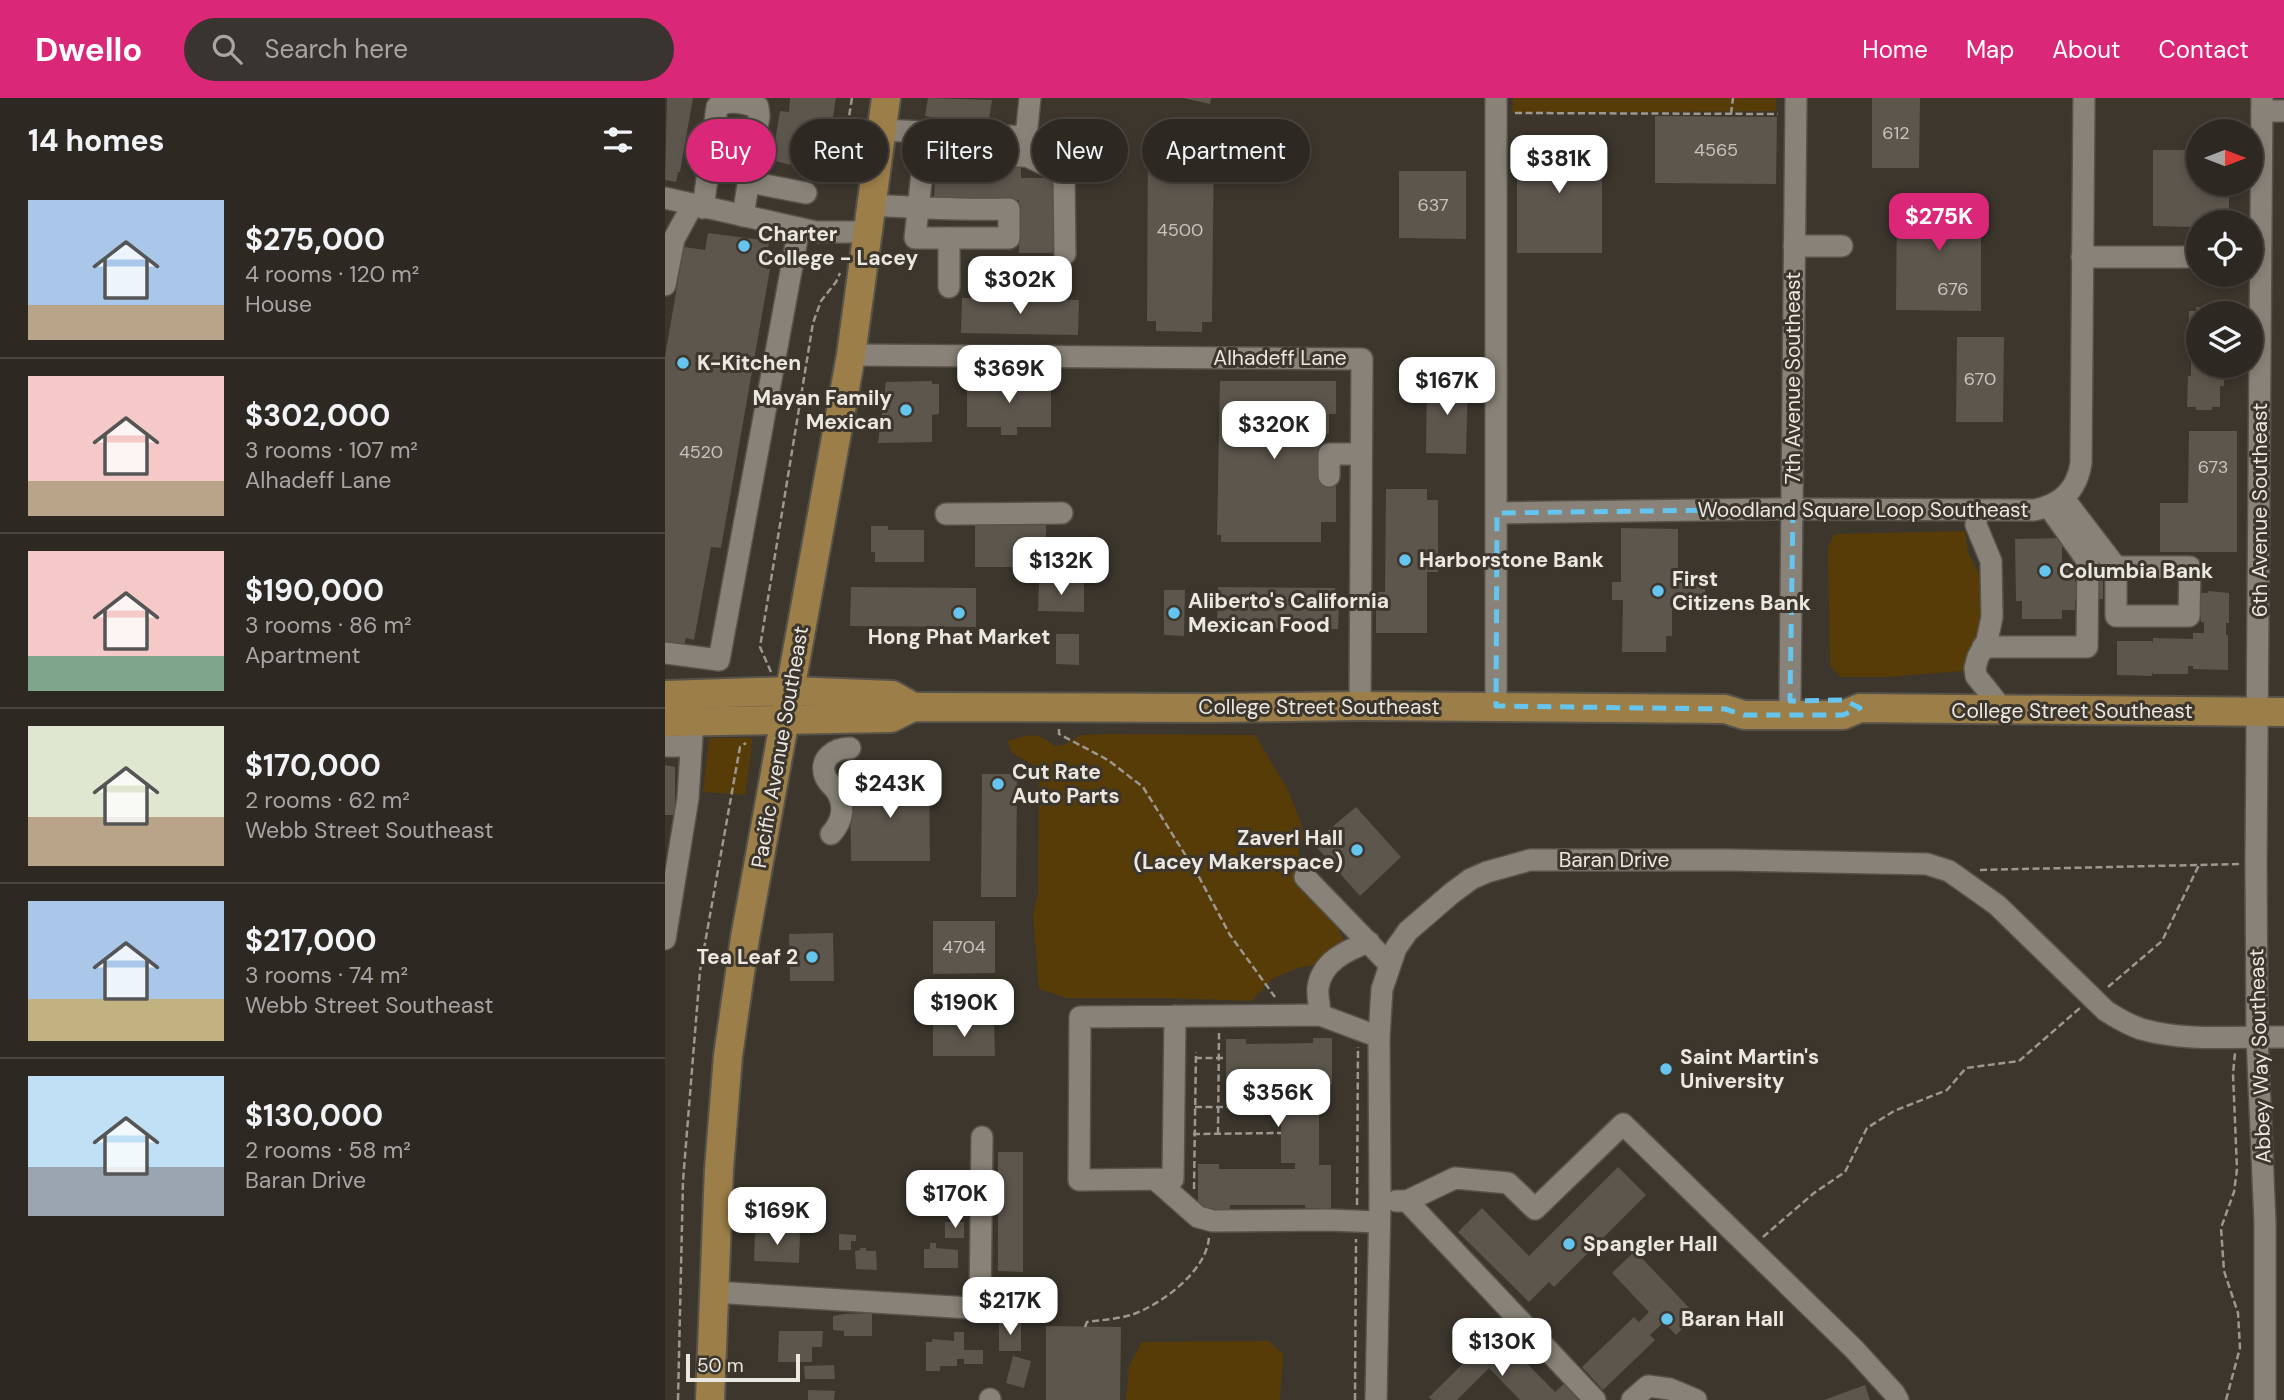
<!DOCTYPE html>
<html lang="en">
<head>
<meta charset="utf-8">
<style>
  body { margin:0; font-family:"DM Sans",sans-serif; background:#39342f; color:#f1f3f6; height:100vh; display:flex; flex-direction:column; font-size:26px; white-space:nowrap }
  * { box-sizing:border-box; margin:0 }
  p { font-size:23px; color:#a7a6a5 }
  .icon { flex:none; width:38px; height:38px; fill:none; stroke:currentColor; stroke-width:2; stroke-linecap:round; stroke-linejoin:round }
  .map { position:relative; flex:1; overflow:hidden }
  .sheet { display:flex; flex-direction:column; background:#2d2822; width:665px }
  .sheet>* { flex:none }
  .hud { position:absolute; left:21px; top:21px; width:665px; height:63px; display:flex; gap:14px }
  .needle { width:46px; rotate:90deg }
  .tools { position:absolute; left:1521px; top:21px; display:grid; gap:14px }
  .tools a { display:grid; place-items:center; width:77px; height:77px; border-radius:50%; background:#2d2822; box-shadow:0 4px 10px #0003,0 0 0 2px #484440; font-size:35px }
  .scale { position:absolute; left:21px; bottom:18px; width:114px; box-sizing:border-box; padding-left:7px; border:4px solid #ebe7e1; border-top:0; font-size:19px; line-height:24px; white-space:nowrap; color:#ebe7e1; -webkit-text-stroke:5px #3c362d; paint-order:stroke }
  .price { position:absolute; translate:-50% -60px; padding:0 16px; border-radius:14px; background:#fff; color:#222; font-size:23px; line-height:46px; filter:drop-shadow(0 2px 4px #0008) }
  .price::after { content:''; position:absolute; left:50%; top:42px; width:21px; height:16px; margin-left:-10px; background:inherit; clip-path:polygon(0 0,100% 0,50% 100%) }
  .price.on { background:#db2777; color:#fff }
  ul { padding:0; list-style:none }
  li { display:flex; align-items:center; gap:21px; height:175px; padding:0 28px }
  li+li { border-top:2px solid #484440 }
  li span { display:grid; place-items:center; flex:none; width:196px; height:140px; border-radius:0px; color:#555 }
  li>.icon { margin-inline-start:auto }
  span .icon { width:84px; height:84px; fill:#fffc; stroke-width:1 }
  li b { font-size:30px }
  h2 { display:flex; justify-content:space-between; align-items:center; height:84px; padding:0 28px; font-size:30px }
  .pill { padding:0 24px; border-radius:32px; background:#2d2822; box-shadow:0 4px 10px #0003,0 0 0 2px #484440; font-size:24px; line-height:63px }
  .pill.on { background:#db2777; color:#fff }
  header { display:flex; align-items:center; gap:42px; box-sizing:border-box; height:98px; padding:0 35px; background:#db2777; color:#fff }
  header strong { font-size:33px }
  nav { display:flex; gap:38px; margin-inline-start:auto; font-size:24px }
  .search { width:490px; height:63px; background:#39342f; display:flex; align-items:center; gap:18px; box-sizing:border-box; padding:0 24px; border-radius:38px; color:#a7a6a5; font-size:26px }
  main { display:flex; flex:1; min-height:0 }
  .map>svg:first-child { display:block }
</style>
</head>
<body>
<header>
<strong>Dwello</strong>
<div class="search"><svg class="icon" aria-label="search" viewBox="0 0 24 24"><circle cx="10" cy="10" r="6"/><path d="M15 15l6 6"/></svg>Search here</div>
<nav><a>Home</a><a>Map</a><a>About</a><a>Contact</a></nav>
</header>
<main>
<section class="sheet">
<h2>14 homes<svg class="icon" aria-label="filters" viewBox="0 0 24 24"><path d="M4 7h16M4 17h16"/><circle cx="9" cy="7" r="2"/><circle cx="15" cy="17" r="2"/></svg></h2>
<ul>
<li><span style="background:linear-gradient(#a9c7e8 75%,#b9a48a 0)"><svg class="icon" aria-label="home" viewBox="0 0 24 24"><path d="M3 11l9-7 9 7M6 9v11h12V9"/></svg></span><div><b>$275,000</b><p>4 rooms · 120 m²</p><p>House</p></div></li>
<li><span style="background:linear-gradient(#f6c9c9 75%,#b9a48a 0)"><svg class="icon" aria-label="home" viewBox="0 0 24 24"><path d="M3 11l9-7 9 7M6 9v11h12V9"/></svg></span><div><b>$302,000</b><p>3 rooms · 107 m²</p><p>Alhadeff Lane</p></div></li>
<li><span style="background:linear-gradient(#f6c9c9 75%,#7fa58c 0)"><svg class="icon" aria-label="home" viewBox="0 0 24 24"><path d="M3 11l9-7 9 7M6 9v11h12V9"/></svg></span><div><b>$190,000</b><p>3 rooms · 86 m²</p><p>Apartment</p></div></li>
<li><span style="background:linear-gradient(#dfe7d0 65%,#b9a48a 0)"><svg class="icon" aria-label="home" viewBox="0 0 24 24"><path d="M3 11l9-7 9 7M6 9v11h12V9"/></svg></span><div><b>$170,000</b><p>2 rooms · 62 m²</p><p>Webb Street Southeast</p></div></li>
<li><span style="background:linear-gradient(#a9c7e8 70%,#c2b280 0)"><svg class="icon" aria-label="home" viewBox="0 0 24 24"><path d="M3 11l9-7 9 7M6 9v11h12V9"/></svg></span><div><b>$217,000</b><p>3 rooms · 74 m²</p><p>Webb Street Southeast</p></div></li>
<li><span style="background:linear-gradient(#bfe0f5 65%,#9aa5b1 0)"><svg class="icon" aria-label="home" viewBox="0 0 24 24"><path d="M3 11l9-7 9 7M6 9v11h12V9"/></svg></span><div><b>$130,000</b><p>2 rooms · 58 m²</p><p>Baran Drive</p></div></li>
</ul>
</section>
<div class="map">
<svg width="1619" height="1302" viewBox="0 0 1619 1302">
  <rect width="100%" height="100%" fill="#3c362d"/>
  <g fill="#573c07">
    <polygon points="848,0 1111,0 1111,13 847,15"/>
    <polygon points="1300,433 1303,455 1316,479 1321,525 1308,561 1298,573 1222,579 1175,579 1165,567 1163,450 1169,436"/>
    <path d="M 443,636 L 590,637 L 623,692 L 636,725 L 639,739 L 633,753 L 637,768 L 630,786 L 671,827 L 680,844 L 654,866 L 633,870 L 607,881 L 587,903 L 502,900 L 402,900 L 374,891 L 368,816 L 373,795 L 374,682 L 371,669 L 346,654 L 343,643 C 365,636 371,633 390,648 L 399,647 L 416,637 Z"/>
    <polygon points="44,640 87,640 86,657 80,697 38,694"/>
    <polygon points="604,1243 618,1256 615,1302 461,1302 464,1268 477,1244"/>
  </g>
  <g fill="#5d564d">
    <polygon points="2,0 28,0 15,74 13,74 11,84 0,82"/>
    <polygon points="125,0 171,0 161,63 126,57 125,67 107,62 115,13 124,14"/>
    <polygon points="263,0 327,2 323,28 260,18"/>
    <polygon points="518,0 546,0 545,6"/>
    <polygon points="1207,0 1255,0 1254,70 1207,70"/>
    <polygon points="990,18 1112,19 1111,86 990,85"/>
    <polygon points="493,33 538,34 538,41 549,41 547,224 537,224 537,234 491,233 491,223 482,223 483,40 492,40"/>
    <polygon points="852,38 937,39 937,155 852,155"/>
    <polygon points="1488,52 1533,52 1533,86 1564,86 1564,124 1533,124 1533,129 1488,128"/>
    <polygon points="299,66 356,67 356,80 390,80 390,155 354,155 354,102 269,102 270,80 299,80"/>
    <polygon points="734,73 801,73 801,141 734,140"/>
    <polygon points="1232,97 1316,98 1316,213 1231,212"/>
    <polygon points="43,135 104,143 101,171 105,171 56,450 46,449 29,542 21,540 18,551 0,548 0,258 19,149 40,152"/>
    <polygon points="297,200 414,202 413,237 296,235"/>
    <polygon points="1531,209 1548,209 1548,215 1533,215 1533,268 1559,268 1559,288 1555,288 1555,309 1547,309 1547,312 1531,312 1531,309 1522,309 1523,278 1526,278 1526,256 1523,256 1524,213 1531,213"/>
    <polygon points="1292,239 1339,239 1338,324 1291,324"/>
    <polygon points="762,282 803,283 801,356 761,355"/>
    <polygon points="267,283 267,286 274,286 274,316 267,317 267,344 213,345 221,284"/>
    <polygon points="302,283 386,283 386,329 352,329 352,337 336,337 336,329 302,329"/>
    <polygon points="555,283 671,283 671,316 664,316 664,336 655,336 655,385 671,385 671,424 656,424 656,444 556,444 556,437 552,437"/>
    <polygon points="1524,333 1572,333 1572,454 1495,454 1495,405 1523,405"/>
    <polygon points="721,391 762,391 762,402 773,402 773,474 762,474 762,535 711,535 711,494 720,494"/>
    <rect x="310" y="424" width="71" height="45"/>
    <polygon points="206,428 223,428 223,432 259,432 259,464 210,464 210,454 206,454"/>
    <polygon points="956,430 1013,431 1013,484 1040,484 1040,504 1007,504 1007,538 1001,538 1001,554 957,554 958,502 947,502 947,484 956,484"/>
    <polygon points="1397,440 1397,463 1409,463 1410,484 1438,483 1438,501 1410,502 1410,512 1397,512 1397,521 1357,521 1357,503 1351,503 1350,441"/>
    <polygon points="374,483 419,484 419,514 373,513"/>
    <polygon points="186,489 311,490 311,529 185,528"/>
    <polygon points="553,489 670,490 669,506 674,506 673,531 552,530"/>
    <polygon points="499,492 520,492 519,538 499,537"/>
    <polygon points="1543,493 1564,495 1564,525 1561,525 1561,537 1563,537 1563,572 1528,571 1528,568 1523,568 1523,576 1488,576 1487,573 1487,578 1452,577 1452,543 1487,543 1488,546 1488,540 1528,541 1528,535 1539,535 1539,524 1536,524 1536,495 1543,495"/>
    <polygon points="391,536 414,536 414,567 391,566"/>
    <polygon points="0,667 10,669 10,717 0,717"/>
    <polygon points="317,676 352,676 351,799 316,799"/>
    <polygon points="264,681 265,763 186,763 185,682"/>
    <polygon points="691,709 736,759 695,798 648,745"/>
    <polygon points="268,823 330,823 330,875 268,876"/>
    <polygon points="168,835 169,883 125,883 124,836"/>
    <rect x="268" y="882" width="62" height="35"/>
    <polygon points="329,923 330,958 268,958 268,924"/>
    <polygon points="648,940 667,940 667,986 654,986 654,1067 666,1067 666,1110 640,1110 640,1107 565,1107 565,1112 533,1112 533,1066 554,1066 554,1071 630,1071 630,1065 616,1065 616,989 628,989 628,983 582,983 582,987 561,987 561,941 581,941 581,946 648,945"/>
    <polygon points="333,1054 358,1054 358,1174 333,1173"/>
    <polygon points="953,1069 981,1097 889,1189 884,1184 864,1204 793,1134 817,1110 864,1158"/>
    <rect x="280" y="1124" width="19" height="16"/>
    <polygon points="90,1133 135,1135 134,1165 89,1163"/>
    <polygon points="174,1136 191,1137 191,1143 186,1143 186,1152 174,1152"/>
    <polygon points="265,1145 271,1145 271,1150 293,1152 293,1170 259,1170 259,1151 265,1151"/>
    <polygon points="195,1150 201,1150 201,1153 211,1153 212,1172 191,1171 190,1153 195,1152"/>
    <polygon points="970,1153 1031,1217 1011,1237 999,1224 985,1237 990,1242 938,1292 917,1269 969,1219 974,1224 984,1214 947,1175"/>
    <polygon points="207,1215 207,1238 179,1238 179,1233 168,1232 168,1218 179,1216"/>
    <rect x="334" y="1225" width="22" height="28"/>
    <polygon points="381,1228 456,1229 455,1302 381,1302"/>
    <polygon points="114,1233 158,1233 157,1249 147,1249 147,1264 113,1264"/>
    <polygon points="289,1234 299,1234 299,1252 318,1252 318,1266 299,1266 299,1261 292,1261 292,1268 275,1268 275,1273 261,1273 261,1244 267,1244 267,1241 289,1243"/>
    <polygon points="817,1247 832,1263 846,1249 890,1294 900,1285 917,1302 855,1302 824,1270 792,1302 767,1302 764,1299"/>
    <polygon points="348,1258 366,1263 359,1290 341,1285"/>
    <polygon points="169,1267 170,1281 140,1281 139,1268"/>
    <polygon points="1200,1287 1205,1302 1159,1302"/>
    <polygon points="143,1292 170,1293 169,1302 143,1302"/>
  </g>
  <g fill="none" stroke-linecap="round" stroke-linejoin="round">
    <g stroke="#57524a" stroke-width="24">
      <g id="minor">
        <polyline points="1597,0 1591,765 1592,938 1600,1125 1600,1302"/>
        <polyline points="1597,13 1619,13"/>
        <polyline points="217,32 361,39 365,0"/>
        <polyline points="84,84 141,95"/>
        <polyline points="0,100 151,134 203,134"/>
        <path d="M 207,107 C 253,110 298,112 344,111 L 344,140 L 250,140 L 258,65 L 271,58 L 362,58 L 393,73 L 399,82 L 400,156"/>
        <path d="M 38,110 L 52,9 C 64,0 80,6 93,9 L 94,18 L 78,118"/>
        <polyline points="1129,148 1177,148"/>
        <polyline points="1417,159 1533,159"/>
        <polyline points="0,187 9,141 27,108"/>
        <polyline points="284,189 284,140"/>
        <polyline points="186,257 697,261 695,608"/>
        <polyline points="664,378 664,356 696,356"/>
        <polyline points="1399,401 1451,469 1525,469 1524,518 1451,518 1451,469"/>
        <polyline points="1312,412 1311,427 1326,463 1327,519 1322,543 1313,559 1310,570 1311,578 1339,613"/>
        <path d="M 832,415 L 1110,411 L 1369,412 C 1396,407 1412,392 1416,365 L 1419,0"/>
        <polyline points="281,416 397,415"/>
        <polyline points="1318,549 1422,549 1423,464 1384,409"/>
        <polyline points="0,555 54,562 134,130"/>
        <polyline points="1125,603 1131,0"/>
        <polyline points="831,608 831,0"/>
        <polyline points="0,648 26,648"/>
        <path d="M 166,736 C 178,723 181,706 170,691 C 166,687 162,683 160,678 C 154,660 170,650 185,650"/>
        <polyline points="640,779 724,866"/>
        <polyline points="0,841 23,700 28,623"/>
        <path d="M 655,917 C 655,908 652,898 653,890 C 656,864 682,852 704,844"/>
        <polyline points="510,918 508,1081 414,1082 415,919 655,917 714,939"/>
        <polyline points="491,1082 533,1119 548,1123 663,1122 714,1124"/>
        <polyline points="731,1103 742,1103 930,1302"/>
        <polyline points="742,1103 790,1080 843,1085 870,1111 958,1026 1189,1251 1229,1295 1233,1302"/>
        <polyline points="49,1194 337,1212"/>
        <polyline points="315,1212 317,1039"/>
        <polyline points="325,1302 325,1301"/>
        <path d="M 711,1302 L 715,1102 L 714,939 L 717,891 L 731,850 L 743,833 L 787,795 L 806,781 L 822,774 L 865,762 L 1064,762 L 1262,766 L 1284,773 L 1332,807 L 1441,913 C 1452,920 1464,927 1476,931 C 1521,944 1572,938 1619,939"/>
        <polyline points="967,1302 983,1288 1005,1291 1031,1302"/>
      </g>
    </g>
    <g stroke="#57524a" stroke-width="32">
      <g id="major">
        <polyline points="0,597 125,593 227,597 248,609"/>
        <polyline points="0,624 226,620 248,609 549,610 695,608 1060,611 1079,617 1178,617 1195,610 1619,614"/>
        <polyline points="45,1302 54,1071 63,958 80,840 186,257 221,0"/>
      </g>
    </g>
    <g stroke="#9c978f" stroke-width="2.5" stroke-dasharray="7 3.5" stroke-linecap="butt">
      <polyline points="187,0 180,44 187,79"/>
      <polyline points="850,15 1113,16"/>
      <polyline points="1066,16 1068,0"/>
      <polyline points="106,574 95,549 148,225 156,203 171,184 175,175"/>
      <polyline points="394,631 394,636 443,662 478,689 534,779 565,837 610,899"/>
      <polyline points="1315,772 1574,766"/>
      <polyline points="1443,889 1497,843 1534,767"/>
      <polyline points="530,960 561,960"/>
      <polyline points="530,1009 616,1009"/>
      <polyline points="528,1036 616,1035"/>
      <polyline points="553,1036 554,935"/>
      <polyline points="529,1091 531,954"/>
      <polyline points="692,1107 693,949"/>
      <polyline points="1098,1139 1149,1095 1180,1074 1202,1030 1229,1013 1282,992 1301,970 1354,963 1415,910"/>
      <path d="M 420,1229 L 422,1224 C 437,1222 452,1221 466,1217 C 496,1207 542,1173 544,1139"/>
      <polyline points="13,1302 18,1083 35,873 75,649 81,645"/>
      <polyline points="690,1302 691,1141"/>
      <polyline points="1561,1302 1575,1250 1573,1215 1559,1173 1556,1130 1569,1094 1572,1071 1568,976 1570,955"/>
    </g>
    <use href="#minor" stroke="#898278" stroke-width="21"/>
    <use href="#major" stroke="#9c7e48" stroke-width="28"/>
  </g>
  <path fill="none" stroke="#65c5ee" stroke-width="5" stroke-dasharray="14 9" stroke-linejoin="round" d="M 1128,411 L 1125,603 L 1179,602 L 1195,610 L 1178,617 L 1079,617 L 1060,611 L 831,608 L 832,415 Z"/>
  <g fill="#65c5ee" stroke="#3c362d" stroke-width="2.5">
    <circle cx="79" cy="148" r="7"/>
    <circle cx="18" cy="265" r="7"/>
    <circle cx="241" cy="312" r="7"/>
    <circle cx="740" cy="462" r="7"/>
    <circle cx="1380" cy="473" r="7"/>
    <circle cx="993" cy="493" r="7"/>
    <circle cx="294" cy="515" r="7"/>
    <circle cx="509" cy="515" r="7"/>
    <circle cx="333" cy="686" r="7"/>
    <circle cx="692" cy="752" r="7"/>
    <circle cx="147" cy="859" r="7"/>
    <circle cx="1001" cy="971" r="7"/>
    <circle cx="904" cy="1146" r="7"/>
    <circle cx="1002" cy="1221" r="7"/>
  </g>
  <g text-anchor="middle" stroke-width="6" stroke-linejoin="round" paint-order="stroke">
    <g font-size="18" fill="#c8c3bc">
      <text x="1231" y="41">612</text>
      <text x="1051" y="58">4565</text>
      <text x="768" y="113">637</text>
      <text x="515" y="138">4500</text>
      <text x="1288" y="197">676</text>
      <text x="1315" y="287">670</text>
      <text x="36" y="360">4520</text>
      <text x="1548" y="375">673</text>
      <text x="299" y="855">4704</text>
    </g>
    <g font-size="21" font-weight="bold" fill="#ebe7e1" stroke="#3c362d" text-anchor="start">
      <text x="93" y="143">Charter<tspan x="93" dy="24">College - Lacey</tspan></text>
      <text x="32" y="272">K-Kitchen</text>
      <text x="227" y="307" text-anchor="end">Mayan Family<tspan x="227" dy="24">Mexican</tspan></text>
      <text x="754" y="469">Harborstone Bank</text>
      <text x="1394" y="480">Columbia Bank</text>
      <text x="1007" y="488">First<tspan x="1007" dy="24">Citizens Bank</tspan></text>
      <text x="523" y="510">Aliberto's California<tspan x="523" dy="24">Mexican Food</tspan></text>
      <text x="294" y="546" text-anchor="middle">Hong Phat Market</text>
      <text x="347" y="681">Cut Rate<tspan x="347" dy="24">Auto Parts</tspan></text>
      <text x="678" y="747" text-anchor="end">Zaverl Hall<tspan x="678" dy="24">(Lacey Makerspace)</tspan></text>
      <text x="133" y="866" text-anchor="end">Tea Leaf 2</text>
      <text x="1015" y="966">Saint Martin's<tspan x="1015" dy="24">University</tspan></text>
      <text x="918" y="1153">Spangler Hall</text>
      <text x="1016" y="1228">Baran Hall</text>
    </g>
    <g font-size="21" fill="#ebe7e1" stroke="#3c362d">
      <text x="615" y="267">Alhadeff Lane</text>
      <text transform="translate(1128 280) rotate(-90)" y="7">7th Avenue Southeast</text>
      <text x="1198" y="419">Woodland Square Loop Southeast</text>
      <text transform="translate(1595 412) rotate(-90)" y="7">6th Avenue Southeast</text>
      <text x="654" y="616">College Street Southeast</text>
      <text x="1407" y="620">College Street Southeast</text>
      <text transform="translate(115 649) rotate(-80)" y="7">Pacific Avenue Southeast</text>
      <text x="949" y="769">Baran Drive</text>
      <text transform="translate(1595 958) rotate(-92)" y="7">Abbey Way Southeast</text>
    </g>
  </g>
</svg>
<div class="tools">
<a><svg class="needle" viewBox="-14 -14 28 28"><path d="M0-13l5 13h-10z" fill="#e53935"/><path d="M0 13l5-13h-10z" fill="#a7a6a5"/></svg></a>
<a><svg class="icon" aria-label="locate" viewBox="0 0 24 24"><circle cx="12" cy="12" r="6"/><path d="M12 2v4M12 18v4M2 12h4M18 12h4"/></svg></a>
<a><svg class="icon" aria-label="layers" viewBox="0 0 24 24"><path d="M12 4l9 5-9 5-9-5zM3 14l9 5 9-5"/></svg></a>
</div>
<div class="scale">50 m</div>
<b class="price" style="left:894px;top:97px">$381K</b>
<b class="price on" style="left:1274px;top:155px">$275K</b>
<b class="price" style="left:355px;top:218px">$302K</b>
<b class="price" style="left:344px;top:307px">$369K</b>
<b class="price" style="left:782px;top:319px">$167K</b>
<b class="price" style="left:609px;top:363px">$320K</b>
<b class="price" style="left:396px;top:499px">$132K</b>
<b class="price" style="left:225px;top:722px">$243K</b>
<b class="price" style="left:299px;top:941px">$190K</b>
<b class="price" style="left:613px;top:1031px">$356K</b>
<b class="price" style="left:290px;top:1132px">$170K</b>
<b class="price" style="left:112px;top:1149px">$169K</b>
<b class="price" style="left:345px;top:1239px">$217K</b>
<b class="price" style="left:837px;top:1280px">$130K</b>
<div class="hud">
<a class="pill on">Buy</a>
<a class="pill">Rent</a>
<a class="pill">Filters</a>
<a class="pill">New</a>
<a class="pill">Apartment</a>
</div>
</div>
</main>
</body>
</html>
